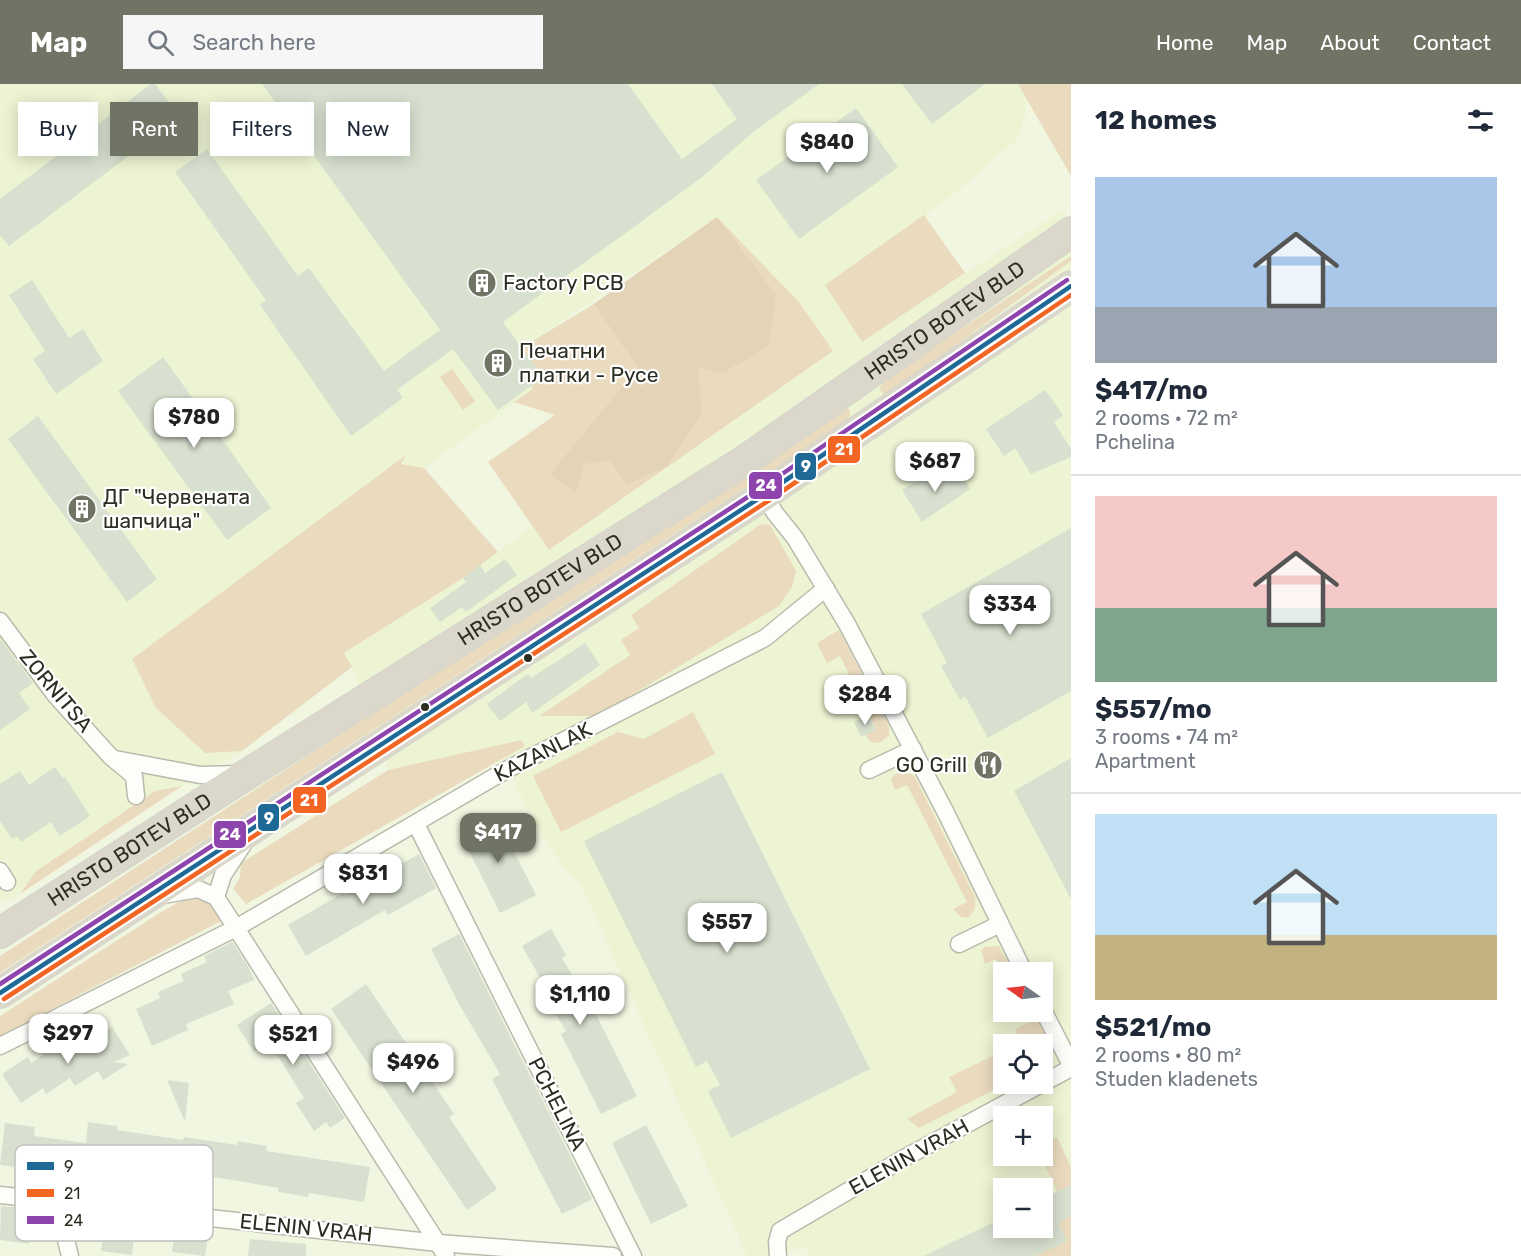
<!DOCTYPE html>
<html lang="en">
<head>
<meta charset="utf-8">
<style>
  body { margin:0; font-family:Rubik,sans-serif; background:#f6f6f7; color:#1f2937; height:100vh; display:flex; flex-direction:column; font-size:22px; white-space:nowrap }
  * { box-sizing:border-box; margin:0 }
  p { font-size:20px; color:#747a83 }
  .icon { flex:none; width:33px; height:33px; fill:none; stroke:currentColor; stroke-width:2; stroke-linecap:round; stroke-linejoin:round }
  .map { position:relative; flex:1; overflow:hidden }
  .details { display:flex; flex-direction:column; background:#fff; width:450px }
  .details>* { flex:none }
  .banner { position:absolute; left:18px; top:18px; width:570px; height:54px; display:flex; gap:12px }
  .needle { width:39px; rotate:284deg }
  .tools { position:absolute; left:993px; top:878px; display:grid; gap:12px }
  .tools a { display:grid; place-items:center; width:60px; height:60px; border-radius:0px; background:#fff; box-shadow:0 3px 15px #0003; font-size:30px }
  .price { position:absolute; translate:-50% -51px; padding:0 14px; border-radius:12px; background:#fff; color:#222; font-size:20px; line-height:39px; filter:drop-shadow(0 2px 3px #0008) }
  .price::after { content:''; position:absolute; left:50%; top:36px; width:18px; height:14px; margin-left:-9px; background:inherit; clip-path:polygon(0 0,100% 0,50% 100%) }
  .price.active { background:#707464; color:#fff }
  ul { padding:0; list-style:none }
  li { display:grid; align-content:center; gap:12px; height:318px; padding:0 24px }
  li+li { border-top:2px solid #e0e1e3 }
  li span { display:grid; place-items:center; height:186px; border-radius:0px; color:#555 }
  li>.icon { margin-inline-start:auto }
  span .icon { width:108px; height:108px; fill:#fffc; stroke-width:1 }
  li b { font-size:26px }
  h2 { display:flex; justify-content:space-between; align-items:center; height:72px; padding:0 24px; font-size:26px }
  .chip { padding:0 21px; border-radius:0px; background:#fff; box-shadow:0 3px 15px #0003; font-size:21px; line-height:54px }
  .chip.active { background:#707464; color:#fff }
  header { display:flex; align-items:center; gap:36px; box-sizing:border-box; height:84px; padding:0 30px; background:#707464; color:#fff }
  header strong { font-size:28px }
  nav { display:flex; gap:33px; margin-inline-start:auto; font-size:21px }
  .search { width:420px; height:54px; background:#f6f6f7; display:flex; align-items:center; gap:15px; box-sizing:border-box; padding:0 21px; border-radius:0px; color:#747a83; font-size:22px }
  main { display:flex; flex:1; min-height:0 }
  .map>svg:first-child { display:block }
</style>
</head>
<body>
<header>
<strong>Map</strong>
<div class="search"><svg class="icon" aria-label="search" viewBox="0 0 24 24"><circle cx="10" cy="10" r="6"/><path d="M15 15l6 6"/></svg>Search here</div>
<nav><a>Home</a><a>Map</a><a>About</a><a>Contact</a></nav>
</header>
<main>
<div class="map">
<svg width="1071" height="1172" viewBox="0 0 1071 1172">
  <rect width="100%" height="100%" fill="#f1f6e1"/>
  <path fill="#edf4d3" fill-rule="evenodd" d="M 0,0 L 1024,0 L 1027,18 L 1025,33 L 1017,55 L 953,111 L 825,201 L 863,257 L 1063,126 L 1071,139 L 1071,1172 L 810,1172 L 805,1163 L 769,1172 L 747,1172 L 584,807 L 563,783 L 533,735 L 502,675 L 525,662 L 521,656 L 388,686 L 352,583 L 343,570 L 463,494 L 532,442 L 550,466 L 833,267 L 799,218 L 717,133 L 510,271 L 533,305 L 424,384 L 396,379 L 132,575 L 204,668 L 242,667 L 182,702 L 155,707 L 35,788 L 20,810 L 0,820 ZM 1004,888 L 1042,888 L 1042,927 L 1004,927 ZM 1004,960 L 1042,960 L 1042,999 L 1004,999 ZM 1004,1032 L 1042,1032 L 1042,1071 L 1004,1071 ZM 1004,1104 L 1042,1104 L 1042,1143 L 1004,1143 Z"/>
  <g fill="#eadbbf">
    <polygon points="1018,0 1071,0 1071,92"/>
    <polygon points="924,131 965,189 862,258 825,201"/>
    <polygon points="717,133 799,218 833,267 549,466 488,378 555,331 514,318 533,305 509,271 594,220"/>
    <polygon points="1071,172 1071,177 892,308 883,310 879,305 886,295"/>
    <polygon points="452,285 475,317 463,326 440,293"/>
    <polygon points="843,322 848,324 850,327 850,332 843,340 0,889 0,872"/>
    <polygon points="406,371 401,380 424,384 498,468 463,494 344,569 352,583 242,667 205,669 156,624 132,575"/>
    <polygon points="761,440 770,441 796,487 792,503 779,522 597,632 539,632 630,571 621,556 639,544 631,531"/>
    <polygon points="839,546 889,642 889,651 880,659 870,658 866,651 876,645 840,572 827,579 817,559"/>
    <polygon points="693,628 715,670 561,748 533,692 618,648 644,655"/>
    <polygon points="521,656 525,662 246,820 233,805 240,793 241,779 388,686"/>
    <path d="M 900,687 L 914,691 L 975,813 C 977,822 974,828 967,834 L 961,833 L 953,825 L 967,818 L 907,701 L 895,706 L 891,696 L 894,691 Z"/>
    <polygon points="182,702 20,810 35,788 155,707"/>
    <polygon points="187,813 211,814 225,835 0,952 0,932 158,830"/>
    <polygon points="999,862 1013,888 1004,888 996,875 985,880 981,866 985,863"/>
    <path d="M 1024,927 L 1034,927 C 1042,943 1063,968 1043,980 L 1042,960 L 1017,960 L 1021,958 L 1015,945 L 1030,938 Z"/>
    <polygon points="1003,967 1004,999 1008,999 919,1044 907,1035 957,1008 949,993"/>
    <polygon points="1057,1053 1071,1083 1071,1172 1035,1172 1067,1157 1058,1139 1069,1132 1040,1071 1042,1071 1043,1060"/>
  </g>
  <polygon fill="#e4d4b7" points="717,133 776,211 769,262 723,289 698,284 702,328 668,382 627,401 610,376 584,380 576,409 550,390 638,284 594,220"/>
  <g fill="#d8e0cf">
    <polygon points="151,0 155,0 180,33 9,162 0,151 0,115"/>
    <polygon points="262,0 628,0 682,75 737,35 712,0 819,0 752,49 701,94 503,238 543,293 498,326 453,265 397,306 403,314 351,352 260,221 266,216 175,88 207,65 298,192 309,184 384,287 440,246"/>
    <polygon points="902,0 985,0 932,40"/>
    <polygon points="856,24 898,83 799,155 756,96"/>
    <polygon points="32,196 69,254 83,245 103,277 56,310 33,275 45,267 9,211"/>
    <polygon points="163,273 271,424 227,456 118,307"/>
    <polygon points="1045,306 1063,331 1054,338 1071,365 1071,373 1031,390 1015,364 1004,372 986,345"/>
    <polygon points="38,332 157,495 127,518 8,355"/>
    <polygon points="958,383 970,405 922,438 902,406 928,390 933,398"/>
    <polygon points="1071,444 1071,607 988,654 965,612 960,616 941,582 947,579 921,530"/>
    <polygon points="505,475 517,491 466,528 462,523 440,538 430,524 466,498 463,494 480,481 485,489"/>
    <polygon points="0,555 33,599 19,609 30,625 0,646"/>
    <polygon points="585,559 600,581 532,629 526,618 500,637 487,620 519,596 529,590 531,594"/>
    <polygon points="868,631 876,646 861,653 854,638"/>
    <polygon points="1071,674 1071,815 1014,707"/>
    <polygon points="55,683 63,694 65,693 90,732 60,752 51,738 21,758 17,752 12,755 0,737 0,700 20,687 29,701"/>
    <polygon points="722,688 870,985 731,1054 708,1007 720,1001 707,977 696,983 584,757"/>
    <polygon points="495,730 536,811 500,829 460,749"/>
    <polygon points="419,770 436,804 388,831 385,826 306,872 288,841 343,809 344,811"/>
    <polygon points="551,845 566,871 562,874 596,931 637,1012 601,1030 561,950 566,947 541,905 545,902 522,862"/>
    <polygon points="459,850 592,1115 562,1130 492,995 500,990 459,920 431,865"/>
    <polygon points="232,858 248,882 254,896 228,907 234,920 186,940 188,946 152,962 136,925 160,914 158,908 184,897 181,890 207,878 204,872"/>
    <polygon points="366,900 454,1030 449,1033 497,1105 467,1126 331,925"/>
    <polygon points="271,919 345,1034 330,1044 326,1038 314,1047 296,1019 304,1014 269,958 254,968 237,941"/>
    <polygon points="112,943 130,971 114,978 128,980 103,996 98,987 75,1002 70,994 46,1010 43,1004 21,1019 2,990 28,973 31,979 55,962 60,969 84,954 87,959"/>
    <polygon points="167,996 189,999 185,1038"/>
    <polygon points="88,1038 117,1042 117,1046 183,1056 184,1053 237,1061 237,1057 267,1062 266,1067 370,1083 364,1118 309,1109 308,1113 278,1108 279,1104 208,1092 208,1096 162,1089 162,1093 113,1085 113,1088 62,1082 61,1089 0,1081 5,1039 35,1043 34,1052 86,1059"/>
    <polygon points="646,1041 688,1122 651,1140 612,1059"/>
    <polygon points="1071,1101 1071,1132 1058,1139 1067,1157 1035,1172 924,1172 1004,1133 1004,1143 1042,1143 1042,1106 1046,1113"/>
    <polygon points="1,1122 34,1125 29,1160 0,1156"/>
    <polygon points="105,1133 136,1136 132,1171 101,1167"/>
    <polygon points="176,1141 209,1144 205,1172 172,1168"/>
    <polygon points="250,1155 306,1160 306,1172 248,1172"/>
  </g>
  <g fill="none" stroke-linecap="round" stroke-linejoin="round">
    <g stroke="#b8bbac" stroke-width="19">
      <g id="street">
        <polyline points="764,411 775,429 795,454 847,540 946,729 1024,888"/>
        <polyline points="0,537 56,612 110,672 134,692 136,712"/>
        <polyline points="115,675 200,691 241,690"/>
        <polyline points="869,686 913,665"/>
        <polyline points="416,740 633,1172"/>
        <polyline points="0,787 7,798"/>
        <polyline points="163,811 198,805 216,813"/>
        <polyline points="216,813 446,1172"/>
        <polyline points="216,813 223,791 246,756"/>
        <polyline points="959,860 1000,840"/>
        <polyline points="1042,924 1071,981"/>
        <polyline points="0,962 236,844 508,685 765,554 826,504"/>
        <polyline points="0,1111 438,1159 613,1172"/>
        <polyline points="56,1116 70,1172"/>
        <polyline points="778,1172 777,1158 780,1147 906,1073 1071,984"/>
      </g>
    </g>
    <g stroke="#d4d6cc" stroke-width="32">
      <g id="highway">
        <path id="s1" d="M 0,849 L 249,689 L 744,377 L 1071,148"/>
        <polyline points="0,909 764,411 1071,202"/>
      </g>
    </g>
    <use href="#street" stroke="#fdfefa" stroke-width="16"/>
    <use href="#highway" stroke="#dbd8cb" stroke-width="30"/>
    <g stroke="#fff" stroke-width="9">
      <polyline id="bus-1" points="0,909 764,411 1071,202"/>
    </g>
    <g stroke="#fff" stroke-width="9">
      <polyline id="bus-2" points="4,915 768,417 1071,211"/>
    </g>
    <g stroke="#fff" stroke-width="9">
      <polyline id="bus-3" points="0,900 760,405 1067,196"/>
    </g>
    <use href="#bus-1" stroke="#1f6997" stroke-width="4.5"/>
    <use href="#bus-2" stroke="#f26522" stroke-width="4.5"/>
    <use href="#bus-3" stroke="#8e44ad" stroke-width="4.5"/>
  </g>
  <defs>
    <g id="building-disc" transform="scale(1.5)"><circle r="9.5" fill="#707464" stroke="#fff"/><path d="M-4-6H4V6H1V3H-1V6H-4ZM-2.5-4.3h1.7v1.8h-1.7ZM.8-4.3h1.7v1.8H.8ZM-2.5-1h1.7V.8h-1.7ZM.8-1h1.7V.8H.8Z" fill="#fff"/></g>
    <g id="restaurant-disc" transform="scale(1.5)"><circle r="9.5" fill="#707464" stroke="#fff"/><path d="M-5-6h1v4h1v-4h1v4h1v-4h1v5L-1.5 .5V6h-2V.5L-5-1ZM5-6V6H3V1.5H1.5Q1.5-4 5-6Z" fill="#fff"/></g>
  </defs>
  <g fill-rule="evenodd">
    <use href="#building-disc" x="482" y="199"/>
    <use href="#building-disc" x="498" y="279"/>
    <use href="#building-disc" x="82" y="425"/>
    <use href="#restaurant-disc" x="988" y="681"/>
  </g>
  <g fill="#2b2e20" stroke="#fff" stroke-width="2">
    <circle cx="528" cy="574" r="5"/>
    <circle cx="425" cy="623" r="5"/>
  </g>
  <g text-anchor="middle" stroke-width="4.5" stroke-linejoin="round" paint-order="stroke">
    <g font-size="21" fill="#2b2e20" stroke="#fff" text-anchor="start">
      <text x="503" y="206">Factory PCB</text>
      <text x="519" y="274">Печатни<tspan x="519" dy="24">платки - Русе</tspan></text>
      <text x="103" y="420">ДГ "Червената<tspan x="103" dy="24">шапчица"</tspan></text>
      <text x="967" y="688" text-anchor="end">GO Grill</text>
    </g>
    <g font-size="21" fill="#2b2e20" stroke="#fff">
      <text dy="7" stroke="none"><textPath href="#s1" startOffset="1126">HRISTO BOTEV BLD</textPath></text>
      <text dy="7" stroke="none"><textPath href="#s1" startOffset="640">HRISTO BOTEV BLD</textPath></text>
      <text transform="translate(56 607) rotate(50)" y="7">ZORNITSA</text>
      <text transform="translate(543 668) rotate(-27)" y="7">KAZANLAK</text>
      <text dy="7" stroke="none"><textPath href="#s1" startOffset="154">HRISTO BOTEV BLD</textPath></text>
      <text transform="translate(557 1020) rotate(63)" y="7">PCHELINA</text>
      <text transform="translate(909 1073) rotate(-29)" y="7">ELENIN VRAH</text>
      <text transform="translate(306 1144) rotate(6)" y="7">ELENIN VRAH</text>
    </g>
  </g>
  <rect x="15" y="1061" width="198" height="96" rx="9" fill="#fff" stroke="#bfc0bc" stroke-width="1.5"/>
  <rect x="27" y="1078" width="27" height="8" fill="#1f6997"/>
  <rect x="27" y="1105" width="27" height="8" fill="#f26522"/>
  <rect x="27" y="1132" width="27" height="8" fill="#8e44ad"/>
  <g font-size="16" fill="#2b2e20">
    <text x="64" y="1088">9</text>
    <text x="64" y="1115">21</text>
    <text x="64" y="1142">24</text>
  </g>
  <g stroke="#fff" stroke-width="2">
    <rect x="827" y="351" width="34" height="29" rx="6" fill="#f26522"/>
    <rect x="794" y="368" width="23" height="29" rx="6" fill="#1f6997"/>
    <rect x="748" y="387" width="35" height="29" rx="6" fill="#8e44ad"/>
    <rect x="292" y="702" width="35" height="28" rx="6" fill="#f26522"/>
    <rect x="257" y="719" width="23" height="29" rx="6" fill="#1f6997"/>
    <rect x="213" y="736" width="34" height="29" rx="6" fill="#8e44ad"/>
  </g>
  <g font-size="16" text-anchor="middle" font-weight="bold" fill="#fff">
    <text x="844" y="371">21</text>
    <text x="806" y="388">9</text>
    <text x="766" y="407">24</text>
    <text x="309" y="722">21</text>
    <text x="269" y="740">9</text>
    <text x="230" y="756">24</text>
  </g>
</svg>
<div class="tools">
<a><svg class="needle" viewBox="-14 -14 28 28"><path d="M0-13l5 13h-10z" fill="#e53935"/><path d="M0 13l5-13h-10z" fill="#747a83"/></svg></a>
<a><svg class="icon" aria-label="locate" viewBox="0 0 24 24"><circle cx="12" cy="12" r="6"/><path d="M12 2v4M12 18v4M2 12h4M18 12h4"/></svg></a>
<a>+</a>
<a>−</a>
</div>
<b class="price" style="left:827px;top:90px">$840</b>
<b class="price" style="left:194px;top:365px">$780</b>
<b class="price" style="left:935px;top:409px">$687</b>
<b class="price" style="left:1010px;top:552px">$334</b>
<b class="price" style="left:865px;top:642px">$284</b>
<b class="price active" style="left:498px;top:780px">$417</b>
<b class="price" style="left:363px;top:821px">$831</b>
<b class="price" style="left:727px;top:870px">$557</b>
<b class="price" style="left:580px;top:942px">$1,110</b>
<b class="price" style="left:68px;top:981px">$297</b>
<b class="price" style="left:293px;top:982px">$521</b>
<b class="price" style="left:413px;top:1010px">$496</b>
<div class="banner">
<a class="chip">Buy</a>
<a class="chip active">Rent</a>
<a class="chip">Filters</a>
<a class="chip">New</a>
</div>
</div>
<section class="details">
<h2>12 homes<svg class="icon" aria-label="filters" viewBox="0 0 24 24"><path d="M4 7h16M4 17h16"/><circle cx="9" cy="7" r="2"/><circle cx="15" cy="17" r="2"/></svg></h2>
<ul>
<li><span style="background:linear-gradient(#a9c7e8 70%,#9aa5b1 0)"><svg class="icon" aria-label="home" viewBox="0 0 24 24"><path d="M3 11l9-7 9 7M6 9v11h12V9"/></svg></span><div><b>$417/mo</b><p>2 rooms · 72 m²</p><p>Pchelina</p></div></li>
<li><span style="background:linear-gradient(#f6c9c9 60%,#7fa58c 0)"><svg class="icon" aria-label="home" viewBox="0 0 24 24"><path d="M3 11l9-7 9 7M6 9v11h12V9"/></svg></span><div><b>$557/mo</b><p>3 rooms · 74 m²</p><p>Apartment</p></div></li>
<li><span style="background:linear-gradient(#bfe0f5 65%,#c2b280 0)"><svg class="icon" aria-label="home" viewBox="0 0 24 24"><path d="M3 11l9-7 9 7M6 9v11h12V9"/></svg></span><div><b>$521/mo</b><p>2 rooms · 80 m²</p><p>Studen kladenets</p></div></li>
</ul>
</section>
</main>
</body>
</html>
